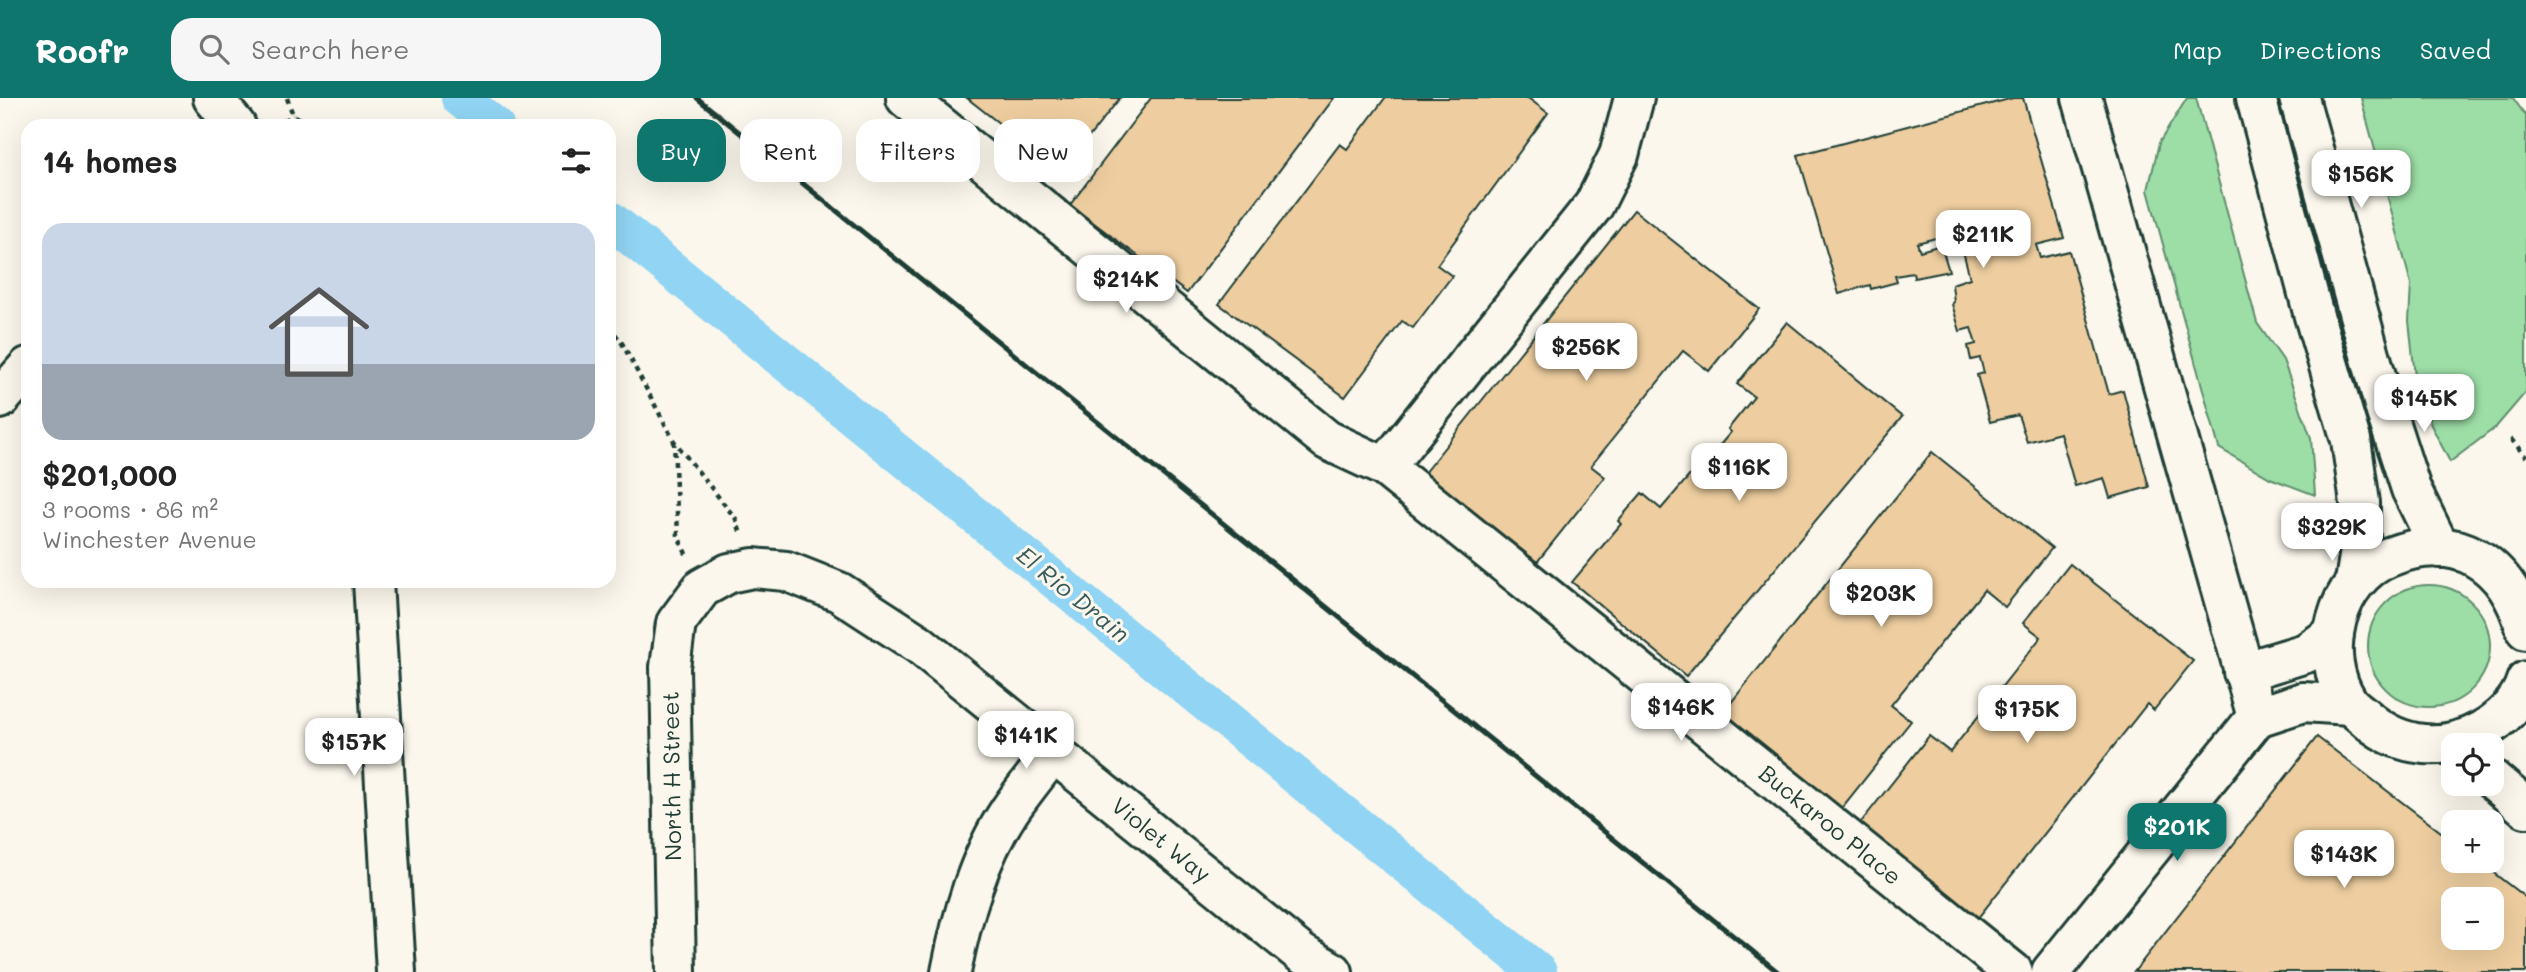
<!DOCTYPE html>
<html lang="en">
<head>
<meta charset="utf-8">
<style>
  body { margin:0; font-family:Mali,sans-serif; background:#f6f6f6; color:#222; height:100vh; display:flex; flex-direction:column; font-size:26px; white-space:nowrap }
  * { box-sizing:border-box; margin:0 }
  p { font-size:23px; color:#767676 }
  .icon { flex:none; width:38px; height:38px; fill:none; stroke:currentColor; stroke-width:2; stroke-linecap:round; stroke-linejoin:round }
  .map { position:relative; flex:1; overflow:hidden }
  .sheet { position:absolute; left:21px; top:21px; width:595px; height:469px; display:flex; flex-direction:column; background:#fff; border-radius:21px; box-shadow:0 7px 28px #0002 }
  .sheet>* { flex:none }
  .hud { position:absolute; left:637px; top:21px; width:665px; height:63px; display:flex; gap:14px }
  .controls { position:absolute; left:2441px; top:635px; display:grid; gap:14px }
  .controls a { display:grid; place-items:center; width:63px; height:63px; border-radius:14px; background:#fff; box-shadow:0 7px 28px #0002; font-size:35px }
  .price { position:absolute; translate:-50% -60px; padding:0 16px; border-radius:14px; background:#fff; color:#222; font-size:23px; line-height:46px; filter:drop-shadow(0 2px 4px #0008) }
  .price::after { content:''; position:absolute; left:50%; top:42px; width:21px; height:16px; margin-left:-10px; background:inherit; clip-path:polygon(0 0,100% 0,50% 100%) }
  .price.active { background:#0f766e; color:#fff }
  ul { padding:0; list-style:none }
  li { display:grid; align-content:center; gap:14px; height:371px; padding:0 21px }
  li+li { border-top:2px solid #e0e0e0 }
  li span { display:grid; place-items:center; height:217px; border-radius:21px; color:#555 }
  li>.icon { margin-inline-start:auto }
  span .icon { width:126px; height:126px; fill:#fffc; stroke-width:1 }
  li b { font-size:30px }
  h2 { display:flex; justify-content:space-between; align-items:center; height:84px; padding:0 21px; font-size:30px }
  .tag { padding:0 24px; border-radius:21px; background:#fff; box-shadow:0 7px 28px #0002; font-size:24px; line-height:63px }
  .tag.active { background:#0f766e; color:#fff }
  header { display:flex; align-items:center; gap:42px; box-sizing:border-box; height:98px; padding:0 35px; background:#0f766e; color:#fff }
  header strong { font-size:33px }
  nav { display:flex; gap:38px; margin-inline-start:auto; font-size:24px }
  .search { width:490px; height:63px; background:#f6f6f6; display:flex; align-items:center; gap:18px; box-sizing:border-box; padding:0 24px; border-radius:21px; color:#767676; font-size:26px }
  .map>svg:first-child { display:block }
</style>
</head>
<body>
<header>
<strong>Roofr</strong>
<div class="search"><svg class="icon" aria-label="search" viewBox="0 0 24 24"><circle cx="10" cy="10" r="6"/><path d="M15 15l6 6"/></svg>Search here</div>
<nav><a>Map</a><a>Directions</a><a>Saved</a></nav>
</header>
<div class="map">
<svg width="2526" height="874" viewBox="0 0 2526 874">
  <rect width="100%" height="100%" fill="#fbf7ec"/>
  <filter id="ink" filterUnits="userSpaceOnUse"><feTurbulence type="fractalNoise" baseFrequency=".0143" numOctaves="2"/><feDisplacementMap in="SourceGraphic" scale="14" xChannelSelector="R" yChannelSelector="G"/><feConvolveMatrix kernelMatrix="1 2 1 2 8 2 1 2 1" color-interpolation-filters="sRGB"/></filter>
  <g filter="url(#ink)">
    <g fill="#9ddda6" stroke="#5e8d6d" stroke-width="2">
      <polygon points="2187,0 2196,0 2257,225 2283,262 2311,340 2315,397 2270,380 2219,350 2148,92 2159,45"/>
      <polygon points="2361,0 2513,0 2526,18 2526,294 2496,329 2450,364 2431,327 2415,278 2409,223 2411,186"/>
      <circle cx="2429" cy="548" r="61"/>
    </g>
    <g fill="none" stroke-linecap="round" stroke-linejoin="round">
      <g stroke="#91d4f3" stroke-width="38">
        <polyline points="460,0 495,28"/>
        <polyline points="609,121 1538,874"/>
      </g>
    </g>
    <g fill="#eecea0" stroke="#1f3d34" stroke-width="2" fill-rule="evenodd">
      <polygon points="967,0 1120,0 1061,74"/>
      <polygon points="1151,0 1334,0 1187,195 1070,107"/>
      <polygon points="1385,0 1528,0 1548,15 1437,167 1452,178 1413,230 1402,223 1345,299 1219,206 1340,46 1347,51"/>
      <polygon points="2013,0 2023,0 2064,140 2036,147 2040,160 2069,153 2109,296 2123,292 2149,389 2110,400 2104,380 2075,388 2060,335 2027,344 2018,317 1990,324 1977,277 1984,275 1980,260 1971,262 1968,248 1976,246 1971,230 1960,233 1952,206 1954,204 1952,186 1970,180 1956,126 1944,128 1947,137 1917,145 1920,153 1941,147 1949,173 1914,180 1913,175 1895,178 1897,184 1871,191 1870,187 1839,196 1798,57"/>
      <polygon points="1634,112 1759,211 1709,273 1683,253 1591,368 1605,379 1537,464 1424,375"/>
      <polygon points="1787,224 1902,319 1686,578 1572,484 1621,426 1618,423 1642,395 1661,411 1696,370 1699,372 1731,334 1728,331 1754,299 1737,286"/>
      <polygon points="1932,354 2052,450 2005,509 1984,492 1891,607 1911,623 1840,712 1721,617"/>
      <polygon points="2070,466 2193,563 2154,612 2147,606 1977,821 1858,728 1929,638 1950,654 2041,539 2023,525"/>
      <path d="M 2317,639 L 2454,744 L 2454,763 L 2478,763 L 2526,800 L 2526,874 L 2134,874 ZM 2454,802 L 2492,802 L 2492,840 L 2454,840 Z"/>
    </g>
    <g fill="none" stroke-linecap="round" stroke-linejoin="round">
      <g stroke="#1f3d34" stroke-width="44">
        <g id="minor">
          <polyline points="213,0 236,28"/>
          <polyline points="906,0 1327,342 1385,369 2013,874"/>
          <polyline points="2082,0 2257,619"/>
          <polyline points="2256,0 2314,218 2351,342 2360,405 2360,452 2355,484"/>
          <polyline points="2299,0 2386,314 2411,391 2440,450"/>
          <polyline points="0,301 28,269"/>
          <polyline points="1385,369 1594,107 1619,57 1634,0"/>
          <polyline points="373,483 396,874"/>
          <path d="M 2526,532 C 2507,464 2458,432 2389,459 C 2335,481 2317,556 2348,604 C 2353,611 2362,616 2368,622 C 2401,650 2444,654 2481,633 C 2500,623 2520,604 2526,583"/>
          <polyline points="2243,574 2306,555 2334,536"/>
          <polyline points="2257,619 2303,604 2350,607"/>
          <polyline points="2492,681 2526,710"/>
          <polyline points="676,874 670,569 676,525 702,490 729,475 753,470 786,473 839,494 919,546 1302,856 1333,874"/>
          <path d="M 951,874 C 962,818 978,760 1010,712 C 1023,693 1038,675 1052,656"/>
          <polyline points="2051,874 2257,619"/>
        </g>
      </g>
      <g stroke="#1f3d34" stroke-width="4.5" stroke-dasharray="5 5" stroke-linecap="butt">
        <polyline points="287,0 293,17 313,28"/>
        <polyline points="276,28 293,17"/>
        <polyline points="609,228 622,245 674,343 736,421 741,436"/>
        <polyline points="2511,341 2526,359"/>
        <polyline points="674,343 678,438 687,458"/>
      </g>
      <use href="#minor" stroke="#fbf7ec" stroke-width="38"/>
      <polyline stroke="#1f3d34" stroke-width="5" points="697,0 1778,874"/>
    </g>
  </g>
  <g text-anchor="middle" stroke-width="6" stroke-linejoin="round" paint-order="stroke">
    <g font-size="23" fill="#1f3d34" stroke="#fbf7ec">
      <text transform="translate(672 678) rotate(-91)" y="8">North H Street</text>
      <text transform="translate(1830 727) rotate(39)" y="8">Buckaroo Place</text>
      <text transform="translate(1161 742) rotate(39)" y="8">Violet Way</text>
    </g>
    <g font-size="24" font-style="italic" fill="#365b5a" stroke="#fbf7ec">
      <text transform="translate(1073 497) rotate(39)" y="8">El Rio Drain</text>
    </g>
  </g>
</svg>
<div class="controls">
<a><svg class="icon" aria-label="locate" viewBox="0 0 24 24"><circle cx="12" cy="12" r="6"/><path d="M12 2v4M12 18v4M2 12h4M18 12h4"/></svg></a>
<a>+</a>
<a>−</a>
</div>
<b class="price" style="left:2361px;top:112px">$156K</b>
<b class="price" style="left:1983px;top:172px">$211K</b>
<b class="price" style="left:1126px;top:217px">$214K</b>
<b class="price" style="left:1586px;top:285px">$256K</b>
<b class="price" style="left:2424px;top:336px">$145K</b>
<b class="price" style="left:1739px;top:405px">$116K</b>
<b class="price" style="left:2332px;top:465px">$329K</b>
<b class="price" style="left:1881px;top:531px">$203K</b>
<b class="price" style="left:1681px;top:645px">$146K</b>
<b class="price" style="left:2027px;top:647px">$175K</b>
<b class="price" style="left:1026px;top:673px">$141K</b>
<b class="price" style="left:354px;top:680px">$157K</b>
<b class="price active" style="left:2177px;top:765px">$201K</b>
<b class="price" style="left:2344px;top:792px">$143K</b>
<div class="hud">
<a class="tag active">Buy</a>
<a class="tag">Rent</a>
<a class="tag">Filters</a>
<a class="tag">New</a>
</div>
<section class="sheet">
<h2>14 homes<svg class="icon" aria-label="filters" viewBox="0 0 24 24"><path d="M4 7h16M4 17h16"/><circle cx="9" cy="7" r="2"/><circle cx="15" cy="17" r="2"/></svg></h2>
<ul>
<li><span style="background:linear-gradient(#c9d6e8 65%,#9aa5b1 0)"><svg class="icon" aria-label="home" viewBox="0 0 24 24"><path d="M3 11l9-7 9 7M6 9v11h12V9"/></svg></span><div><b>$201,000</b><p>3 rooms · 86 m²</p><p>Winchester Avenue</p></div></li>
</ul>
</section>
</div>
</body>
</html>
